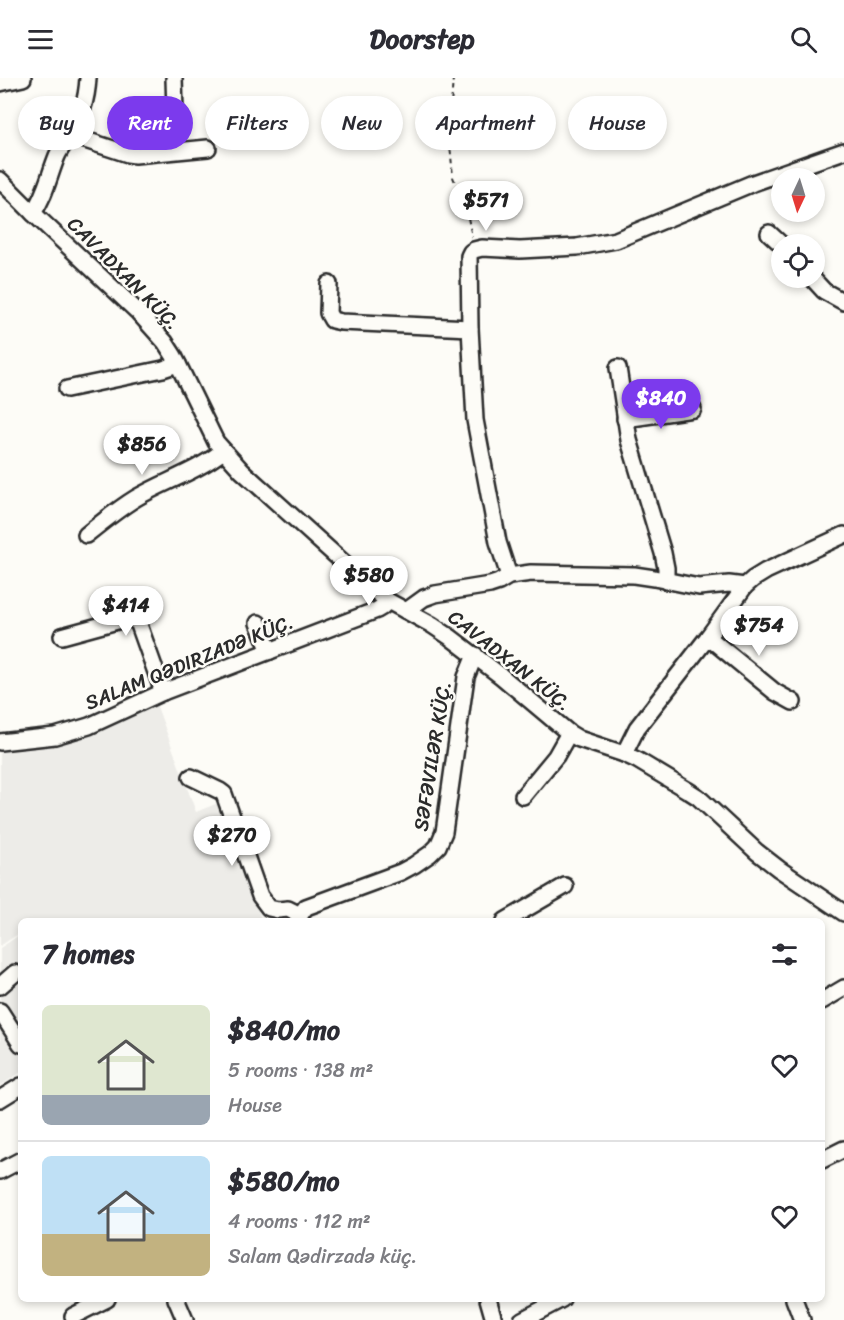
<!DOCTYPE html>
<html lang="en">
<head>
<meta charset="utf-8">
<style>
  body { margin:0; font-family:Sriracha,sans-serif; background:#f2f2f3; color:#2b2b33; height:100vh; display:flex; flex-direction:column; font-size:22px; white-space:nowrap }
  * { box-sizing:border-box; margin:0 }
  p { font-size:20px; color:#7c7c81 }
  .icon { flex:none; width:33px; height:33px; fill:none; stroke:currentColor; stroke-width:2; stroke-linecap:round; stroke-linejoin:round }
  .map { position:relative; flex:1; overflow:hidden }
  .side { position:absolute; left:18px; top:840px; width:807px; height:384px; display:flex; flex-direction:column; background:#fff; border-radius:9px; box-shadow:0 3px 9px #0003 }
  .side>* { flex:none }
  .banner { position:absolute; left:18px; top:18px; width:808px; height:54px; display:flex; gap:12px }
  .needle { width:39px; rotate:184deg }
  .controls { position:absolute; left:771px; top:90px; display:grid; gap:12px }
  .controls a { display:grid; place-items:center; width:54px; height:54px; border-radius:50%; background:#fff; box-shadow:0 3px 9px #0003; font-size:30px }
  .price { position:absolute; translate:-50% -51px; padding:0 14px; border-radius:21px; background:#fff; color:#222; font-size:20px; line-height:39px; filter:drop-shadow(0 2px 3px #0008) }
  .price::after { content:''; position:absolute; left:50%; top:36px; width:18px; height:14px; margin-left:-9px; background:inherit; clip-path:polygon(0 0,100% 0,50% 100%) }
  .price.on { background:#7c3aed; color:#fff }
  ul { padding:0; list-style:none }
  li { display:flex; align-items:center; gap:18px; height:150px; padding:0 24px }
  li+li { border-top:2px solid #e1e1e2 }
  li span { display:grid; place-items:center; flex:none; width:168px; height:120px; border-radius:9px; color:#555 }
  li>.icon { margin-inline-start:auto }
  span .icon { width:72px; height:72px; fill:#fffc; stroke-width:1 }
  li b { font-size:26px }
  h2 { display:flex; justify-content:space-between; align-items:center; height:72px; padding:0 24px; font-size:26px }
  .pill { padding:0 21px; border-radius:27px; background:#fff; box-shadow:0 3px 9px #0003; font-size:21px; line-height:54px }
  .pill.on { background:#7c3aed; color:#fff }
  header { display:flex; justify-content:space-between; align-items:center; height:78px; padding:0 24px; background:#fff; font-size:27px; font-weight:700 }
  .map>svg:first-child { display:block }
</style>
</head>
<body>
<header><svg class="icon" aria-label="menu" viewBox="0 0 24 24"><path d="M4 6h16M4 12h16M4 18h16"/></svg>Doorstep<svg class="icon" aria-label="search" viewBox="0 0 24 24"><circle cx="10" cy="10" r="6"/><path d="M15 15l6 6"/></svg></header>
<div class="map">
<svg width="844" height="1242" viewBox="0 0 844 1242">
  <rect width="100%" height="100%" fill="#fdfcf7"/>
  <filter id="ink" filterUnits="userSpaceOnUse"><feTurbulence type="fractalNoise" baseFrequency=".0167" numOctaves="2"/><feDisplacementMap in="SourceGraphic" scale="12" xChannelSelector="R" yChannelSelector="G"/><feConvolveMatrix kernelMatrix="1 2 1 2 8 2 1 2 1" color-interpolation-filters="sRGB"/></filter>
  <g filter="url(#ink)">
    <g fill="#edece8">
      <polygon points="155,623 196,734 218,725 262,843 21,843 21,854 0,868 0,671 48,666 99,653"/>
      <polygon points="21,856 21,994 0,1008 0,870"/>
    </g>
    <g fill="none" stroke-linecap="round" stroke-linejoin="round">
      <g stroke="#2b2b2b" stroke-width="20">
        <g id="minor">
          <polyline points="174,0 175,34"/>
          <polyline points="0,5 23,0"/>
          <polyline points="70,57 128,76 135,77 208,70"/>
          <polyline points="0,102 33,135 138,234 165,264 174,278 216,364 242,393 375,513 388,523 432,547 450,559 501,598 569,655 579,661 624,676 637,682 687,712 698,719 757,774 779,791 844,835"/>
          <path d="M 33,135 C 45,118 49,98 57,78 C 60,71 65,65 69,58 C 81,41 87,20 88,0"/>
          <polyline points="769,155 782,167"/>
          <polyline points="812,200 824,213 844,224"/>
          <polyline points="329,206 328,235 332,242 341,244 470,250"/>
          <polyline points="618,290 629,362 663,475 666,490 666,503"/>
          <polyline points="67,311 163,291 178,286"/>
          <polyline points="625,341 693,331"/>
          <path d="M 86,457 C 102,444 118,431 136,420 C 165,403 196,394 223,373"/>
          <polyline points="509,498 498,464 475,342 470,250 469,178 471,174 474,172 482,170 520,172 577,169 616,162 753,105 844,73"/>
          <polyline points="406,533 424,520 435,516 490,507 499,504 509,498 531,495 634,497 654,500 699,509 729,506 745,508"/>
          <polyline points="258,545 270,573"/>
          <polyline points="62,558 128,540 138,544 163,614"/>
          <polyline points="708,559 775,614 793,624"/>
          <polyline points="0,664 55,658 89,648 163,614 377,532 382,529 388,523"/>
          <polyline points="624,676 637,650 708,559 745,508 753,501 766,493 844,457"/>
          <polyline points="191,699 220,713 224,716 260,818 269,830 278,832 288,831 300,837"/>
          <polyline points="523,718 556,678 569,655"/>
          <polyline points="300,843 300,837 306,829 401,794 414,787 430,776 438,768 444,754 466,599 475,577"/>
          <polyline points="505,843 565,808"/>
          <polyline points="0,908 15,895"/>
          <polyline points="822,923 844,910"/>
          <polyline points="0,933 21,966"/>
          <polyline points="0,1021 21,1008"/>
          <polyline points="822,1082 844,1071"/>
          <polyline points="0,1093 21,1082"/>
          <polyline points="176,1221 185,1242"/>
          <polyline points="488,1221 494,1242"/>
          <polyline points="794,1221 802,1242"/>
          <polyline points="73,1238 107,1221"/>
          <polyline points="522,1242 562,1221"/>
        </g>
      </g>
      <polyline stroke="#2b2b2b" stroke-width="2" stroke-dasharray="4.5 4.5" stroke-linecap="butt" points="453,0 449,56 453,99 467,135 472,159"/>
      <use href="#minor" stroke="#fdfcf7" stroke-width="15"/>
    </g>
  </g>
  <g text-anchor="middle" stroke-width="5" stroke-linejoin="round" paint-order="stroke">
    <g font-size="20" fill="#2b2b2b" stroke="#fdfcf7">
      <text transform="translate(124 195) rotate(45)" y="7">CAVADXAN KÜÇ.</text>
      <text transform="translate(510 582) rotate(38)" y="7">CAVADXAN KÜÇ.</text>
      <text transform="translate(189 584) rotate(-22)" y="7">SALAM QƏDIRZADƏ KÜÇ.</text>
      <text transform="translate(432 678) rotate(-81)" y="7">SƏFƏVILƏR KÜÇ.</text>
    </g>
  </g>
</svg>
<div class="controls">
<a><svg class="needle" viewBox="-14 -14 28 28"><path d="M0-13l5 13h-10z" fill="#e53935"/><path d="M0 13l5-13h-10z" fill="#7c7c81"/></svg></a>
<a><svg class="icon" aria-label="locate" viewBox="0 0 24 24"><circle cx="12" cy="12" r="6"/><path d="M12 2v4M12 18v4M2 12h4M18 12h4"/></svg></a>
</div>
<b class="price" style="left:486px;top:154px">$571</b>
<b class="price on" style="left:661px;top:352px">$840</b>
<b class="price" style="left:142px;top:398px">$856</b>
<b class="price" style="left:369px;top:529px">$580</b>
<b class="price" style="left:126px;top:559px">$414</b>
<b class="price" style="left:759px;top:579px">$754</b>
<b class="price" style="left:232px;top:789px">$270</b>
<div class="banner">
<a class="pill">Buy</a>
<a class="pill on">Rent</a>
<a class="pill">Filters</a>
<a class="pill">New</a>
<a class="pill">Apartment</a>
<a class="pill">House</a>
</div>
<section class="side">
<h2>7 homes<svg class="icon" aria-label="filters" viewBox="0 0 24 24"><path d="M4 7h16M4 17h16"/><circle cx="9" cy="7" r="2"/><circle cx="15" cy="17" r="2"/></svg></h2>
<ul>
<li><span style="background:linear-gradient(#dfe7d0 75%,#9aa5b1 0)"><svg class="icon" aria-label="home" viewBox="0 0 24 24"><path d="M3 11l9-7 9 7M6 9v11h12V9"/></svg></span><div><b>$840/mo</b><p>5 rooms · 138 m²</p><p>House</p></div><svg class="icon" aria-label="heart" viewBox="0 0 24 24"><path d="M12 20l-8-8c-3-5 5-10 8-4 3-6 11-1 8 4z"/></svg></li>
<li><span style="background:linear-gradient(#bfe0f5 65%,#c2b280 0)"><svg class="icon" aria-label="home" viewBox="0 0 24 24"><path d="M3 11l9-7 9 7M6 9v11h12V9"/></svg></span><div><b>$580/mo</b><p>4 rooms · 112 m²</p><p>Salam Qədirzadə küç.</p></div><svg class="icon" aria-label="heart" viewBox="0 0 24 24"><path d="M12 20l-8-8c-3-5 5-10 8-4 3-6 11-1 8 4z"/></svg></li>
</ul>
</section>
</div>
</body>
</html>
